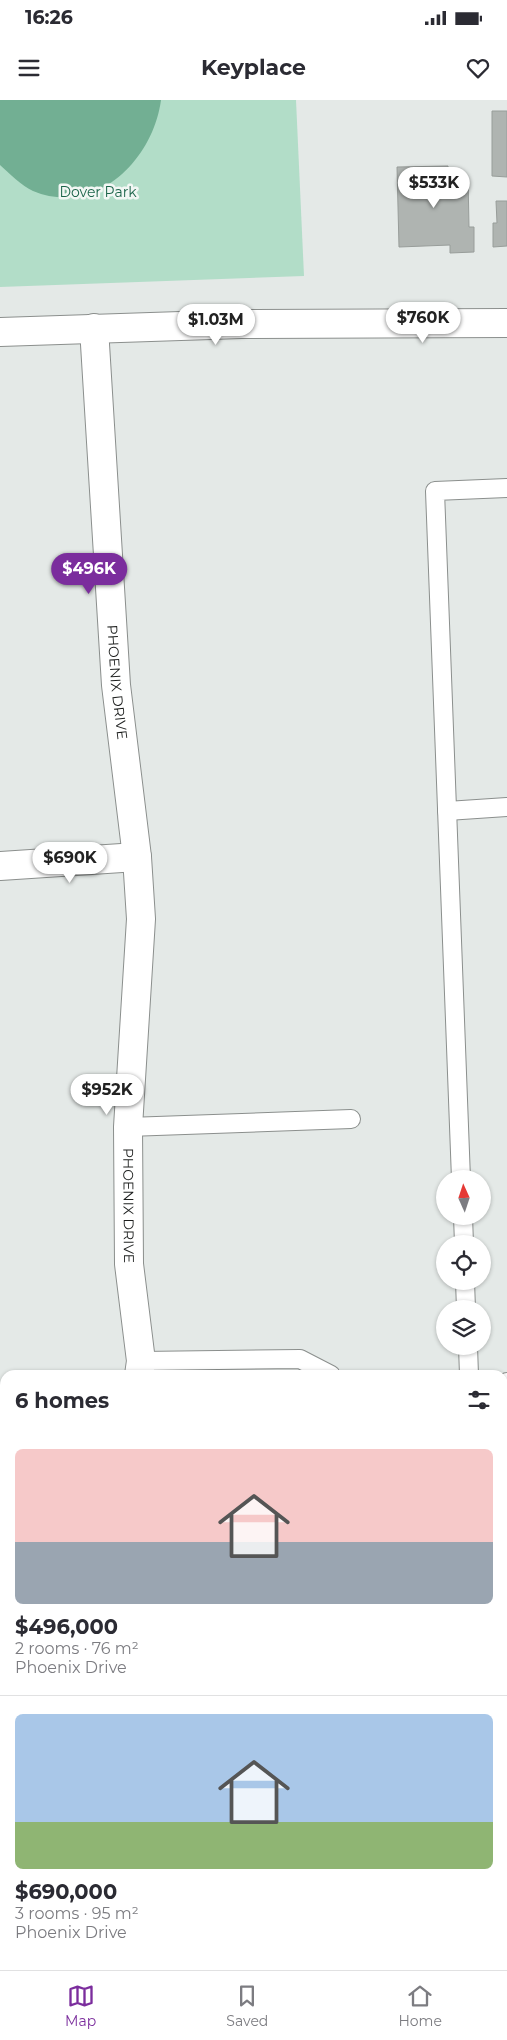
<!DOCTYPE html>
<html lang="en">
<head>
<meta charset="utf-8">
<style>
  body { margin:0; font-family:Montserrat,sans-serif; background:#f7f7f7; color:#2b2b33; height:100vh; display:flex; flex-direction:column; font-size:19px; white-space:nowrap }
  * { box-sizing:border-box; margin:0 }
  p { font-size:16px; color:#7c7c81 }
  .icon { flex:none; width:28px; height:28px; fill:none; stroke:currentColor; stroke-width:2; stroke-linecap:round; stroke-linejoin:round }
  .map { position:relative; flex:1; overflow:hidden }
  .details { position:absolute; left:0px; top:1270px; width:508px; height:600px; display:flex; flex-direction:column; background:#fff; border-radius:15px 15px 0 0; box-shadow:0 1px 4px #0004 }
  .details>* { flex:none }
  .needle { width:32px; rotate:357deg }
  .buttons { position:absolute; left:436px; top:1070px; display:grid; gap:10px }
  .buttons a { display:grid; place-items:center; width:55px; height:55px; border-radius:50%; background:#fff; box-shadow:0 1px 4px #0004; font-size:25px }
  .price { position:absolute; translate:-50% -42px; padding:0 11px; border-radius:18px; background:#fff; color:#222; font-size:16px; line-height:32px; filter:drop-shadow(0 1px 2px #0008) }
  .price::after { content:''; position:absolute; left:50%; top:30px; width:15px; height:11px; margin-left:-8px; background:inherit; clip-path:polygon(0 0,100% 0,50% 100%) }
  .price.active { background:#7b2d9d; color:#fff }
  ul { padding:0; list-style:none }
  li { display:grid; align-content:center; gap:10px; height:265px; padding:0 15px }
  li+li { border-top:1px solid #e1e1e2 }
  li span { display:grid; place-items:center; height:155px; border-radius:8px; color:#555 }
  li>.icon { margin-inline-start:auto }
  span .icon { width:90px; height:90px; fill:#fffc; stroke-width:1 }
  li b { font-size:21px }
  h2 { display:flex; justify-content:space-between; align-items:center; height:60px; padding:0 15px; font-size:21px }
  .status { display:flex; justify-content:space-between; align-items:center; height:35px; padding:0 25px; background:#fff; direction:ltr }
  .status svg { height:14px; fill:currentColor }
  header { display:flex; justify-content:space-between; align-items:center; height:65px; padding:0 15px; background:#fff; font-size:22px; font-weight:700 }
  .tabs { display:flex; justify-content:space-around; align-items:center; height:70px; border-top:1px solid #e1e1e2; background:#fff; font-size:14px; color:#7c7c81 }
  .tabs a { display:grid; justify-items:center; gap:2px }
  .tabs .active { color:#7b2d9d }
  .map>svg:first-child { display:block }
</style>
</head>
<body>
<div class="status"><b>16:26</b><svg viewBox="0 0 49 12"><path d="M0 12V9h3v3zM5 12V6h3v6zM10 12V3h3v9zM15 12V0h3v12zM26 1h20v11H26zM47 4h2v5h-2z"/></svg></div>
<header><svg class="icon" aria-label="menu" viewBox="0 0 24 24"><path d="M4 6h16M4 12h16M4 18h16"/></svg>Keyplace<svg class="icon" aria-label="heart" viewBox="0 0 24 24"><path d="M12 20l-8-8c-3-5 5-10 8-4 3-6 11-1 8 4z"/></svg></header>
<div class="map">
<svg width="507" height="1870" viewBox="0 0 507 1870">
  <rect width="100%" height="100%" fill="#e4e9e7"/>
  <polygon fill="#b2ddc8" points="0,0 296,0 304,176 0,187"/>
  <path fill="#72af93" d="M 0,0 L 161,0 C 153,60 96,117 33,91 C 22,86 9,73 0,65 Z"/>
  <g fill="#afb4b1" stroke="#989d9a">
    <polygon points="492,11 507,11 507,77 492,76"/>
    <polygon points="448,66 448,78 468,77 469,127 474,127 474,152 450,153 450,145 399,147 397,67"/>
    <polygon points="496,101 507,101 507,146 493,147 493,123 497,123"/>
    <polygon points="504,1633 507,1633 507,1678 505,1678"/>
    <polygon points="248,1865 308,1865 311,1870 252,1870"/>
    <polygon points="320,1865 344,1865 337,1870 323,1870"/>
    <polygon points="360,1865 368,1865 371,1870 353,1870"/>
    <polygon points="433,1865 482,1865 474,1870 436,1870"/>
  </g>
  <g fill="none" stroke-linecap="round" stroke-linejoin="round">
    <g stroke="#8b8f8d" stroke-width="20">
      <g id="lane">
        <polyline points="447,711 507,707"/>
        <polyline points="128,1027 351,1019"/>
        <polyline points="461,1079 435,391 507,388"/>
        <polyline points="463,1116 464,1144"/>
        <polyline points="465,1181 466,1209"/>
        <polyline points="468,1246 469,1275"/>
        <polyline points="141,1261 300,1259 331,1275"/>
        <polyline points="502,1286 507,1282"/>
      </g>
    </g>
    <g stroke="#8b8f8d" stroke-width="30">
      <g id="street">
        <path id="s1" d="M 94,228 L 116,585 L 137,757 L 141,819 L 128,1027 L 129,1164 L 141,1261 L 139,1275"/>
        <polyline points="0,766 137,757"/>
        <polyline points="0,1445 5,1441"/>
        <polyline points="502,1606 507,1603"/>
        <polyline points="502,1729 507,1741"/>
        <polyline points="163,1870 169,1865"/>
      </g>
    </g>
    <g stroke="#8b8f8d" stroke-width="30">
      <polyline id="secondary" points="0,232 241,224 507,223"/>
    </g>
    <use href="#lane" stroke="#fff" stroke-width="18"/>
    <use href="#street" stroke="#fff" stroke-width="28"/>
    <use href="#secondary" stroke="#fff" stroke-width="28"/>
    <g stroke="#464948" stroke-width="5.5">
      <g id="rail">
        <polyline points="502,1427 507,1423"/>
        <polyline points="502,1454 507,1450"/>
        <polyline points="0,1823 5,1819"/>
        <polyline points="0,1846 5,1842"/>
      </g>
    </g>
    <use href="#rail" stroke="#f2f7f4" stroke-width="4" stroke-dasharray="11" stroke-linecap="butt"/>
  </g>
  <g text-anchor="middle" stroke-width="5" stroke-linejoin="round" paint-order="stroke">
    <g font-size="14" fill="#1c654a" stroke="#f2f7f4">
      <text x="98" y="97">Dover Park</text>
    </g>
    <g font-size="14" fill="#1b1d1c" stroke="#f2f7f4">
      <text dy="5" stroke="none"><textPath href="#s1" startOffset="355">PHOENIX DRIVE</textPath></text>
      <text dy="5" stroke="none"><textPath href="#s1" startOffset="880">PHOENIX DRIVE</textPath></text>
    </g>
  </g>
</svg>
<div class="buttons">
<a><svg class="needle" viewBox="-14 -14 28 28"><path d="M0-13l5 13h-10z" fill="#e53935"/><path d="M0 13l5-13h-10z" fill="#7c7c81"/></svg></a>
<a><svg class="icon" aria-label="locate" viewBox="0 0 24 24"><circle cx="12" cy="12" r="6"/><path d="M12 2v4M12 18v4M2 12h4M18 12h4"/></svg></a>
<a><svg class="icon" aria-label="layers" viewBox="0 0 24 24"><path d="M12 4l9 5-9 5-9-5zM3 14l9 5 9-5"/></svg></a>
</div>
<b class="price" style="left:434px;top:109px">$533K</b>
<b class="price" style="left:423px;top:244px">$760K</b>
<b class="price" style="left:216px;top:246px">$1.03M</b>
<b class="price active" style="left:89px;top:495px">$496K</b>
<b class="price" style="left:70px;top:784px">$690K</b>
<b class="price" style="left:107px;top:1016px">$952K</b>
<section class="details">
<h2>6 homes<svg class="icon" aria-label="filters" viewBox="0 0 24 24"><path d="M4 7h16M4 17h16"/><circle cx="9" cy="7" r="2"/><circle cx="15" cy="17" r="2"/></svg></h2>
<ul>
<li><span style="background:linear-gradient(#f6c9c9 60%,#9aa5b1 0)"><svg class="icon" aria-label="home" viewBox="0 0 24 24"><path d="M3 11l9-7 9 7M6 9v11h12V9"/></svg></span><div><b>$496,000</b><p>2 rooms · 76 m²</p><p>Phoenix Drive</p></div></li>
<li><span style="background:linear-gradient(#a9c7e8 70%,#8fb573 0)"><svg class="icon" aria-label="home" viewBox="0 0 24 24"><path d="M3 11l9-7 9 7M6 9v11h12V9"/></svg></span><div><b>$690,000</b><p>3 rooms · 95 m²</p><p>Phoenix Drive</p></div></li>
</ul>
</section>
</div>
<nav class="tabs">
<a class="active"><svg class="icon" aria-label="map" viewBox="0 0 24 24"><path d="M3 6l6-2 6 2 6-2v14l-6 2-6-2-6 2zM9 4v14M15 6v14"/></svg>Map</a>
<a><svg class="icon" aria-label="saved" viewBox="0 0 24 24"><path d="M7 4h10v16l-5-4-5 4z"/></svg>Saved</a>
<a><svg class="icon" aria-label="home" viewBox="0 0 24 24"><path d="M3 11l9-7 9 7M6 9v11h12V9"/></svg>Home</a>
</nav>
</body>
</html>
